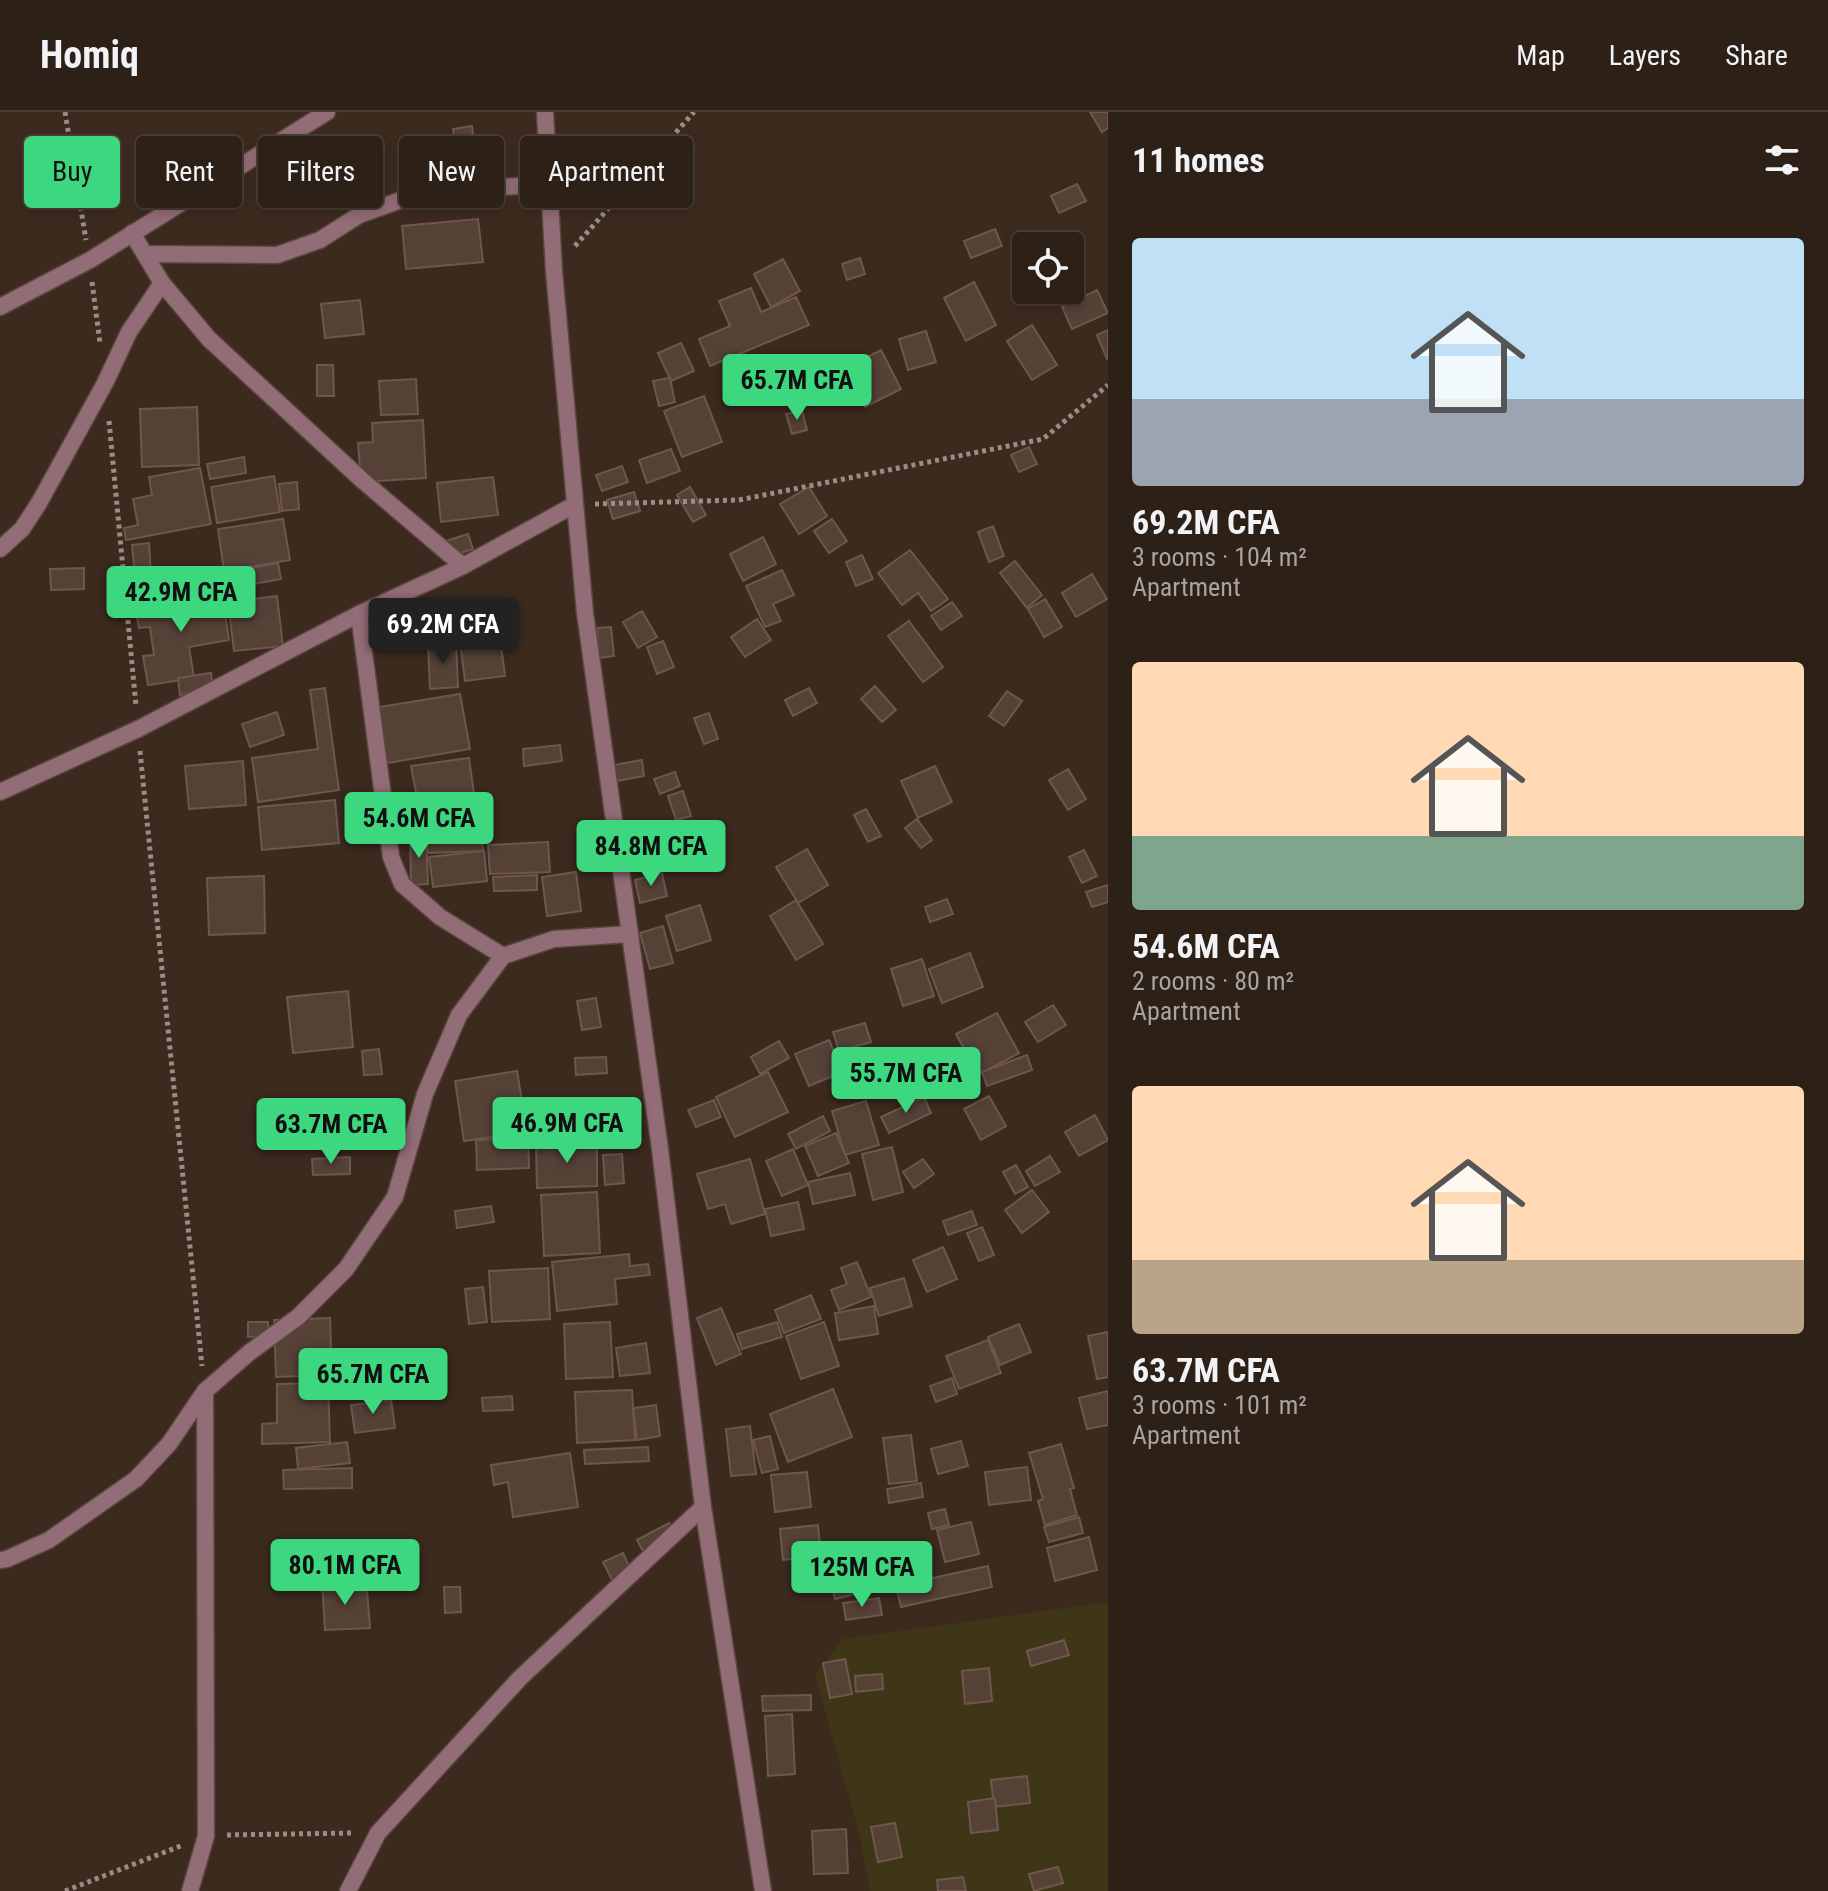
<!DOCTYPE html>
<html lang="en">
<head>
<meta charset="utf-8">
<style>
  body { margin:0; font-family:"Roboto Condensed",sans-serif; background:#392d23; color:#f1f3f6; height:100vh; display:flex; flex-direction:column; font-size:30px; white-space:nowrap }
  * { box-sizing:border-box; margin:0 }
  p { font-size:26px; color:#a7a3a1 }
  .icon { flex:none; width:44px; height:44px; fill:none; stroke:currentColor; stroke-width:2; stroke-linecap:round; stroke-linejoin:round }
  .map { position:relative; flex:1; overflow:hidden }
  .sheet { display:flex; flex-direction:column; background:#2d2016; width:720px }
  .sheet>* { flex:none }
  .top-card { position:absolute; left:24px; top:24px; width:760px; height:72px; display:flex; gap:16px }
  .buttons { position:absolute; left:1012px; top:120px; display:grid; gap:16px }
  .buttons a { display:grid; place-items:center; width:72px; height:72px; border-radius:8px; background:#2d2016; box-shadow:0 4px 12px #0003,0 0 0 2px #483e35; font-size:40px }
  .price { position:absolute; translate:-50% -68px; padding:0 18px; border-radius:8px; background:#3cd77e; color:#111; font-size:26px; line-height:52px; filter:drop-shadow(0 2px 4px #0008) }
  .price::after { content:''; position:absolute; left:50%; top:48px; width:24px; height:18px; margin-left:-12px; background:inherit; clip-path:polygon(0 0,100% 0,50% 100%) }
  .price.current { background:#222; color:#fff }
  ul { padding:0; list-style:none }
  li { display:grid; align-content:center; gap:16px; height:424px; padding:0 24px }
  li span { display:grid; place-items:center; height:248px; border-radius:8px; color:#555 }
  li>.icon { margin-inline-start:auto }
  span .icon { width:144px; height:144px; fill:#fffc; stroke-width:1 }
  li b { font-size:34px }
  h2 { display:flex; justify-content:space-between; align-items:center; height:96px; padding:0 24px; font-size:34px }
  .chip { padding:0 28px; border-radius:8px; background:#2d2016; box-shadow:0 4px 12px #0003,0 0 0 2px #483e35; font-size:28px; line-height:72px }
  .chip.current { background:#3cd77e; color:#111 }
  header { display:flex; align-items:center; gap:48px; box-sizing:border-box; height:112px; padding:0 40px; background:#2d2016; border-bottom:2px solid #483e35 }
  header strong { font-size:38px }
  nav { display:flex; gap:44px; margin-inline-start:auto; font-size:28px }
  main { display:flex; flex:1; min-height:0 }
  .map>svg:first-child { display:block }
</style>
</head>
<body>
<header>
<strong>Homiq</strong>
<nav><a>Map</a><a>Layers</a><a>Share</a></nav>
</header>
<main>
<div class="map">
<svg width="1108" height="1779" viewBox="0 0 1108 1779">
  <rect width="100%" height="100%" fill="#3c2a1e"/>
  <polygon fill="#3e3616" points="1108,1490 1108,1779 870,1779 859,1721 815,1563 843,1527"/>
  <g fill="#564137" stroke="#6e574d" stroke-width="2">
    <polygon points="1090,0 1108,0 1108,16 1102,20"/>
    <polygon points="472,14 476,46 457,48 453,17"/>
    <polygon points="1077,72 1086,89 1059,101 1051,84"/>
    <polygon points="478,107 483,150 406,157 402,114"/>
    <polygon points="995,117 1002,134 971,146 964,129"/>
    <polygon points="860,146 865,162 847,168 842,152"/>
    <polygon points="783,147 800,179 771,195 754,162"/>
    <polygon points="974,170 996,213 966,229 944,186"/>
    <polygon points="751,176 761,200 796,185 809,213 710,254 699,227 730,214 719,189"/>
    <polygon points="1097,178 1108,201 1072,217 1062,195"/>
    <polygon points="360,188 364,222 325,226 321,192"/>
    <polygon points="1032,213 1057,253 1032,268 1007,229"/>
    <polygon points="1108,218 1108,247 1107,247 1097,223"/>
    <polygon points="926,219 936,250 908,258 899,227"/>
    <polygon points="681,231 694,259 671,269 658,241"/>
    <polygon points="881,238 901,277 865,295 845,256"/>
    <polygon points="317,253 333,253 334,284 317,284"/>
    <polygon points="791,265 796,281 779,286 774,270"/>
    <polygon points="670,266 675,290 659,294 653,269"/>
    <polygon points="416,267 418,302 381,303 379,269"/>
    <polygon points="704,284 722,330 682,345 664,299"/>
    <polygon points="197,295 199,353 142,355 140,297"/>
    <polygon points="802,298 807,318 792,322 786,302"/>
    <polygon points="423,308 426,366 361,370 358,331 373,330 372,311"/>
    <polygon points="1029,335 1037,352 1019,360 1011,343"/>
    <polygon points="671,337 680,359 647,371 639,348"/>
    <polygon points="244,345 246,361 210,367 207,352"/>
    <polygon points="622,354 628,370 602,379 596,363"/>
    <polygon points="200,356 211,412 126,428 124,416 138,413 133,387 152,383 149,365"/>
    <polygon points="274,364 280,400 217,411 211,375"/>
    <polygon points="493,365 498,403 441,410 437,371"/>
    <polygon points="297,370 299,397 282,399 279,372"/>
    <polygon points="690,375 706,403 693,410 677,383"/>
    <polygon points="809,375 827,404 799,422 780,392"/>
    <polygon points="634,380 640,399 613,407 607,388"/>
    <polygon points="283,407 290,448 224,459 218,417"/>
    <polygon points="832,407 847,429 829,441 814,419"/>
    <polygon points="993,414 1004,444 989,450 978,420"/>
    <polygon points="468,422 473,437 445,446 440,431"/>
    <polygon points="763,425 776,452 743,469 730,442"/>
    <polygon points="149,431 151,462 135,464 132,433"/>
    <polygon points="910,438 948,487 931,499 918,481 902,493 878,461"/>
    <polygon points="862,443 873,467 856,474 846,450"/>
    <polygon points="1015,449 1042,483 1027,496 1000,461"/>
    <polygon points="278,451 281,467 227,477 224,461"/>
    <polygon points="84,456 84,477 51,478 50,457"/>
    <polygon points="782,458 794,483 773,492 781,509 765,515 746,474"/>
    <polygon points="1092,462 1107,487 1076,505 1062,481"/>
    <polygon points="222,481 229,528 189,535 194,566 148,573 143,544 154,543 150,515 139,516 135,495"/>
    <polygon points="277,484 283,534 234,539 228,490"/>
    <polygon points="1045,487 1062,515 1044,525 1028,497"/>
    <polygon points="952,490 962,504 941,518 931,504"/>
    <polygon points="642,499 657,525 638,536 623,510"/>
    <polygon points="454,505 458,531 445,533 440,508"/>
    <polygon points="757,507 771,528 745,545 731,525"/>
    <polygon points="909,509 943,555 923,570 888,524"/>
    <polygon points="611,515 614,544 599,546 597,516"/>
    <polygon points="500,525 505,564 465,569 460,530"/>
    <polygon points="663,529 674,555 657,562 647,535"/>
    <polygon points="456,531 458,575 430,577 428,532"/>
    <polygon points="211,561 213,578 180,583 178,566"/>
    <polygon points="875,574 896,598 882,610 861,587"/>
    <polygon points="325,576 339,678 258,690 252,646 318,637 310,578"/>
    <polygon points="809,576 817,591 793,604 785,588"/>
    <polygon points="1007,579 1022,589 1004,614 989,604"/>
    <polygon points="460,582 470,637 382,652 373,596"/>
    <polygon points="277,600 284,623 250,635 242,612"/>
    <polygon points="709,601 718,627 704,632 694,606"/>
    <polygon points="560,633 562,649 524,654 523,637"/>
    <polygon points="469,646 477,703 422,712 411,654"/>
    <polygon points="642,648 644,664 617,669 614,653"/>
    <polygon points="243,649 246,693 189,697 185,654"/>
    <polygon points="935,654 952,690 918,706 901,669"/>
    <polygon points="1068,657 1086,687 1068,698 1049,668"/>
    <polygon points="675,660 680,674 660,682 654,667"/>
    <polygon points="683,679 691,704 676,708 668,684"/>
    <polygon points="335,688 339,731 262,738 258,695"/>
    <polygon points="866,697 881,724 868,730 854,703"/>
    <polygon points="917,707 932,728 921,736 905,716"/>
    <polygon points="481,711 483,739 428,741 426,713"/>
    <polygon points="426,722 428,772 411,773 410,723"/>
    <polygon points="548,730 550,760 490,762 488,733"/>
    <polygon points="807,737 828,773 798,791 776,755"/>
    <polygon points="1084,738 1097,764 1082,771 1069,745"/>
    <polygon points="484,739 487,769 433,775 429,745"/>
    <polygon points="576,760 581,799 547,804 542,765"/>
    <polygon points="662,761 667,784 640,791 635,768"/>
    <polygon points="537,763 537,778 494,779 493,765"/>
    <polygon points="264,764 265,821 209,823 207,766"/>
    <polygon points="1108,773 1108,790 1092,795 1086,780"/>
    <polygon points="947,787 953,802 930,810 925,795"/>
    <polygon points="796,788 823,832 796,848 770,804"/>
    <polygon points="700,793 711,828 677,839 666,804"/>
    <polygon points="663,814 673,851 650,857 640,821"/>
    <polygon points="970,841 983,875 942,891 929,857"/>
    <polygon points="922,847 934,884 903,894 891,857"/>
    <polygon points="348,879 353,935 293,941 287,885"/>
    <polygon points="596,886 601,915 582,918 577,889"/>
    <polygon points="1053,893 1066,913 1038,930 1025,910"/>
    <polygon points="997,901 1019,941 978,963 956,922"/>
    <polygon points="865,911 871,930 839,939 833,920"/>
    <polygon points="829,928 843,960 809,974 795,942"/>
    <polygon points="779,929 789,946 760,962 751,945"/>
    <polygon points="379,937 382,962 364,963 362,939"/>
    <polygon points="1027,943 1032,958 987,974 982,960"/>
    <polygon points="606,945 607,961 576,963 575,946"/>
    <polygon points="517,959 527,1020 464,1029 455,969"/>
    <polygon points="768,960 788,1000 735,1025 716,985"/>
    <polygon points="989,984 1006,1014 981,1028 964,997"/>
    <polygon points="924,985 931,1001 889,1021 881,1005"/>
    <polygon points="714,988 721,1005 696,1015 688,998"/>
    <polygon points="866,989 879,1033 845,1043 832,999"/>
    <polygon points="1095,1003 1108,1028 1079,1044 1065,1020"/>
    <polygon points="823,1004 830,1019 796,1037 788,1022"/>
    <rect x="594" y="1008" width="20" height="14"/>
    <polygon points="836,1021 849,1051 818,1064 805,1034"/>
    <polygon points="528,1026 529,1056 477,1058 476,1028"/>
    <polygon points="597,1031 597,1074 537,1076 536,1032"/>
    <polygon points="892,1035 903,1080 873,1088 862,1042"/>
    <polygon points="793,1037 808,1073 782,1084 766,1049"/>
    <polygon points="622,1042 624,1071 605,1073 603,1043"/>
    <polygon points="1050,1044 1060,1060 1035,1074 1026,1059"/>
    <polygon points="350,1045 350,1062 313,1063 312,1047"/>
    <polygon points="750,1047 765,1102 731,1112 725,1092 708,1097 697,1062"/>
    <polygon points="923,1047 934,1062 914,1076 903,1060"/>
    <polygon points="1016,1053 1028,1075 1015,1082 1003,1060"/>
    <polygon points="850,1061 855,1083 813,1092 808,1070"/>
    <polygon points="1032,1078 1049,1100 1022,1121 1005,1098"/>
    <polygon points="597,1080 600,1141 544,1144 541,1083"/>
    <polygon points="798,1090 804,1117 771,1124 765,1097"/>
    <polygon points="491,1094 494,1110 457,1116 455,1099"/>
    <polygon points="972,1099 977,1113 948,1123 943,1109"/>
    <polygon points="982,1115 994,1143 979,1149 967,1121"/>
    <polygon points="943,1135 957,1167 927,1180 913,1148"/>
    <polygon points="629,1142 630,1154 648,1152 650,1163 615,1167 617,1192 557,1199 552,1150"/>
    <polygon points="857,1150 871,1185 839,1198 831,1178 847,1172 841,1156"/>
    <polygon points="548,1156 550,1207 492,1210 489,1159"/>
    <polygon points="904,1166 912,1194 879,1204 870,1176"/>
    <polygon points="483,1175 487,1210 469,1212 465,1177"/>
    <polygon points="811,1183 821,1207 784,1221 775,1198"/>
    <polygon points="874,1194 878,1222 839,1228 835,1201"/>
    <polygon points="721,1196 741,1242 716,1253 697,1206"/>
    <polygon points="330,1206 332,1263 276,1265 274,1208"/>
    <polygon points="248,1210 268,1210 268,1224 248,1225"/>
    <polygon points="610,1210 613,1265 566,1267 564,1212"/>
    <polygon points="777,1210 782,1225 742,1237 737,1222"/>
    <polygon points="824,1210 839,1254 801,1267 786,1224"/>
    <polygon points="1019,1212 1031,1240 1000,1253 988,1225"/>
    <polygon points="1108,1220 1108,1265 1097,1267 1088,1224"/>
    <polygon points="988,1228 1001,1261 959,1277 946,1244"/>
    <polygon points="646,1231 650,1261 620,1264 616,1236"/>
    <polygon points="952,1266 957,1282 936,1290 930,1274"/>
    <polygon points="328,1271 330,1330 262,1332 262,1312 277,1311 277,1272"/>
    <polygon points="833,1277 852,1325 788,1350 770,1302"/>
    <polygon points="632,1278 635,1328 577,1331 575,1280"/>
    <polygon points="1108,1279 1108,1313 1087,1317 1079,1286"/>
    <polygon points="512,1284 513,1298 483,1299 482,1286"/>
    <polygon points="391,1288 395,1316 355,1321 351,1293"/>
    <polygon points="656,1293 660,1324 637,1328 633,1296"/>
    <polygon points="750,1314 756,1362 731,1364 726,1317"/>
    <polygon points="911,1323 917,1369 889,1372 883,1326"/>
    <polygon points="770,1324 778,1357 762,1361 753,1328"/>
    <polygon points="961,1329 968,1354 938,1362 931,1337"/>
    <polygon points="347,1330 350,1351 298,1357 296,1336"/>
    <polygon points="1061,1332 1074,1376 1070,1377 1077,1403 1045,1413 1038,1389 1043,1387 1029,1341"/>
    <polygon points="648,1335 649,1349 585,1352 584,1338"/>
    <polygon points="570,1341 578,1395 513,1405 508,1370 494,1373 491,1353"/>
    <polygon points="1027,1355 1031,1388 989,1393 985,1360"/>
    <polygon points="352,1356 352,1376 284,1377 283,1358"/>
    <polygon points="807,1360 811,1395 775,1400 771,1363"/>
    <polygon points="921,1371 923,1385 889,1391 887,1377"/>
    <polygon points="945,1397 949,1413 932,1417 928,1401"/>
    <polygon points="1079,1405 1083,1421 1049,1430 1044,1415"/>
    <polygon points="971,1410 979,1442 945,1450 937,1418"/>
    <polygon points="669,1411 678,1428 646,1445 637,1428"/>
    <polygon points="818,1413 821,1444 783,1448 780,1417"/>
    <polygon points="1089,1425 1097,1458 1055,1469 1047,1436"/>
    <polygon points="869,1433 880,1476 835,1487 824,1445"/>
    <polygon points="623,1441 631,1459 612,1468 603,1450"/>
    <polygon points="988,1454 992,1475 901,1495 896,1474"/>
    <polygon points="345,1469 346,1480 367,1478 370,1516 325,1518 322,1470"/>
    <polygon points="444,1475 460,1475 461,1500 445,1501"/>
    <polygon points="879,1486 882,1503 846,1508 843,1491"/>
    <polygon points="1064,1528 1069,1543 1031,1554 1027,1539"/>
    <polygon points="845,1547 852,1582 830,1586 823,1551"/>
    <polygon points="989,1556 992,1589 965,1592 962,1559"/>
    <polygon points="882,1562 883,1577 856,1580 855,1564"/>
    <polygon points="811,1583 811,1598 763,1599 762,1584"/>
    <polygon points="792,1602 795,1662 768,1664 765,1604"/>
    <polygon points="1027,1664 1030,1691 994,1695 991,1668"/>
    <polygon points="995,1686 998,1718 971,1721 968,1690"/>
    <polygon points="895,1711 902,1745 878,1750 871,1715"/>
    <polygon points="846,1717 848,1761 814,1762 812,1719"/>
    <polygon points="1058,1755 1063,1771 1034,1779 1029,1762"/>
    <polygon points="963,1765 966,1779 938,1779 937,1768"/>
  </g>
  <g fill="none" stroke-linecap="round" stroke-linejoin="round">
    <g stroke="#58473b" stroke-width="19">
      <g id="street">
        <polyline points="545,0 554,159 585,501 660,1037 703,1395 763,1779"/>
        <polyline points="132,121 162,171 209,227 362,368 463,454"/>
        <polyline points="146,142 277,143 320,128 359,103 415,83 549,71"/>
        <polyline points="0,195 90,148 327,0"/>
        <polyline points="0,437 22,417 39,391 105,271 129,220 162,171"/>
        <polyline points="359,502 391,745 402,772 440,805 503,844"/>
        <polyline points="0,680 138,617 359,502 463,454 574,393"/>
        <polyline points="0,1448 7,1447 49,1428 136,1367 169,1332 205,1279 250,1240 298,1205 346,1157 395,1085 425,982 459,903 503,844 554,827 630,822"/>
        <polyline points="190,1779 206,1724 205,1279"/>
        <polyline points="348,1779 378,1721 520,1566 703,1395"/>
      </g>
    </g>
    <g stroke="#9b8d83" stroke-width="5" stroke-dasharray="4 4" stroke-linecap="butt">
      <polyline points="65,0 86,128"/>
      <polyline points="575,134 694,0"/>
      <polyline points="92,170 100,231"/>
      <polyline points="109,309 136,594"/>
      <polyline points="595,392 739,388 1043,327 1108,273"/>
      <polyline points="140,639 202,1254"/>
      <polyline points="227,1723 353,1721"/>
      <polyline points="65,1779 183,1733"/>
    </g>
    <use href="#street" stroke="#926c77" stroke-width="16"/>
  </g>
</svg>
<div class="buttons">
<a><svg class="icon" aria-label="locate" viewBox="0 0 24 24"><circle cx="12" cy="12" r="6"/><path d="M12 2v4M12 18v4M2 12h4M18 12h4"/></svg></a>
</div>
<b class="price" style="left:797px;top:310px">65.7M CFA</b>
<b class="price" style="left:181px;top:522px">42.9M CFA</b>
<b class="price current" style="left:443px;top:554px">69.2M CFA</b>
<b class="price" style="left:419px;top:748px">54.6M CFA</b>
<b class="price" style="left:651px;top:776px">84.8M CFA</b>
<b class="price" style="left:906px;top:1003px">55.7M CFA</b>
<b class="price" style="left:567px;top:1053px">46.9M CFA</b>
<b class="price" style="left:331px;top:1054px">63.7M CFA</b>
<b class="price" style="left:373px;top:1304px">65.7M CFA</b>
<b class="price" style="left:345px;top:1495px">80.1M CFA</b>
<b class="price" style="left:862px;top:1497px">125M CFA</b>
<div class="top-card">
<a class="chip current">Buy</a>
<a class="chip">Rent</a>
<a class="chip">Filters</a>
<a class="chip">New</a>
<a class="chip">Apartment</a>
</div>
</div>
<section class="sheet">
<h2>11 homes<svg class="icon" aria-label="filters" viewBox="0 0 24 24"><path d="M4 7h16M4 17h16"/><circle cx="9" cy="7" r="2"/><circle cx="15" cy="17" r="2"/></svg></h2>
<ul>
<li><span style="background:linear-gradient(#bfe0f5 65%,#9aa5b1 0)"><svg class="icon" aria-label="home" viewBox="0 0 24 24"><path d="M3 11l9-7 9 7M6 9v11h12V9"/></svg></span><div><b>69.2M CFA</b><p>3 rooms · 104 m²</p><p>Apartment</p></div></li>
<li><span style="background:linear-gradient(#ffd9b3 70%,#7fa58c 0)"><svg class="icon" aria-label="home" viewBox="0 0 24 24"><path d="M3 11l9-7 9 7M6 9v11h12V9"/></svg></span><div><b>54.6M CFA</b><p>2 rooms · 80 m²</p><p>Apartment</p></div></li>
<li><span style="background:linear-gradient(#ffd9b3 70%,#b9a48a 0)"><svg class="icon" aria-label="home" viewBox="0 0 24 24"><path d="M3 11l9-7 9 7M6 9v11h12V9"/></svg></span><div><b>63.7M CFA</b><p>3 rooms · 101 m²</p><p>Apartment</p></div></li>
</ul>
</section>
</main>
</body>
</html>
